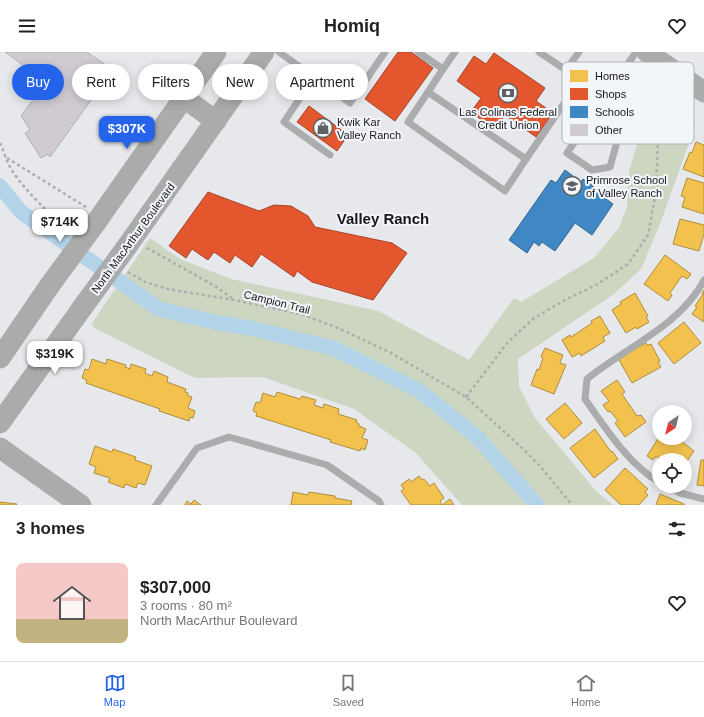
<!DOCTYPE html>
<html lang="en">
<head>
<meta charset="utf-8">
<style>
  body { margin:0; font-family:Helvetica,sans-serif; background:#f2f2f2; color:#222; height:100vh; display:flex; flex-direction:column; font-size:15px; white-space:nowrap }
  * { box-sizing:border-box; margin:0 }
  p { font-size:13px; color:#767676 }
  .icon { flex:none; width:22px; height:22px; fill:none; stroke:currentColor; stroke-width:2; stroke-linecap:round; stroke-linejoin:round }
  .map { position:relative; height:453px; overflow:hidden }
  .side { display:flex; flex-direction:column; background:#fff; flex:1 }
  .side>* { flex:none }
  .guide { position:absolute; left:12px; top:12px; width:400px; height:36px; display:flex; gap:8px }
  .needle { width:26px; rotate:215deg }
  .tools { position:absolute; left:652px; top:353px; display:grid; gap:8px }
  .tools a { display:grid; place-items:center; width:40px; height:40px; border-radius:50%; background:#fff; box-shadow:0 2px 10px #0003; font-size:20px }
  .price { position:absolute; translate:-50% -34px; padding:0 9px; border-radius:8px; background:#fff; color:#222; font-size:13px; line-height:26px; filter:drop-shadow(0 1px 2px #0008) }
  .price::after { content:''; position:absolute; left:50%; top:24px; width:12px; height:9px; margin-left:-6px; background:inherit; clip-path:polygon(0 0,100% 0,50% 100%) }
  .price.on { background:#2563eb; color:#fff }
  ul { padding:0; list-style:none }
  li { display:flex; align-items:center; gap:12px; height:100px; padding:0 16px }
  li span { display:grid; place-items:center; flex:none; width:112px; height:80px; border-radius:8px; color:#555 }
  li>.icon { margin-inline-start:auto }
  span .icon { width:48px; height:48px; fill:#fffc; stroke-width:1 }
  li b { font-size:17px }
  h2 { display:flex; justify-content:space-between; align-items:center; height:48px; padding:0 16px; font-size:17px }
  .pill { padding:0 14px; border-radius:18px; background:#fff; box-shadow:0 2px 10px #0003; font-size:14px; line-height:36px }
  .pill.on { background:#2563eb; color:#fff }
  header { display:flex; justify-content:space-between; align-items:center; height:52px; padding:0 16px; background:#fff; font-size:18px; font-weight:800 }
  .menu { display:flex; justify-content:space-around; align-items:center; height:56px; border-top:1px solid #e0e0e0; background:#fff; font-size:11px; color:#767676 }
  .menu a { display:grid; justify-items:center; gap:2px }
  .menu .on { color:#2563eb }
  .map>svg:first-child { display:block }
</style>
</head>
<body>
<header><svg class="icon" aria-label="menu" viewBox="0 0 24 24"><path d="M4 6h16M4 12h16M4 18h16"/></svg>Homiq<svg class="icon" aria-label="heart" viewBox="0 0 24 24"><path d="M12 20l-8-8c-3-5 5-10 8-4 3-6 11-1 8 4z"/></svg></header>
<div class="map">
<svg width="704" height="453" viewBox="0 0 704 453">
  <rect width="100%" height="100%" fill="#e6e8eb"/>
  <polygon fill="#ccd6c1" points="656,46 695,74 660,172 641,217 614,242 518,307 519,335 535,366 597,440 613,453 462,453 416,401 354,357 263,325 195,326 94,276 92,271 150,186 180,207 231,227 378,259 469,308 514,246 521,250 594,206 619,176 627,155 629,119 650,50"/>
  <g fill="#f2c14e" stroke="#b08e3e">
    <polygon points="696,90 704,93 704,125 683,117 690,100 692,101"/>
    <polygon points="687,126 704,131 704,162 682,155 685,145 681,144"/>
    <polygon points="680,167 704,173 704,182 699,199 673,192"/>
    <polygon points="665,203 691,222 687,227 682,224 670,241 672,243 668,249 644,232"/>
    <polygon points="704,238 704,270 692,262 697,255 695,254 703,242 702,241"/>
    <polygon points="635,241 648,264 646,265 649,270 637,277 636,275 626,281 612,258 621,252 620,250"/>
    <polygon points="600,264 610,281 603,285 605,289 581,304 580,301 572,305 562,288 570,283 571,285 592,271 591,269"/>
    <polygon points="684,270 701,291 674,312 658,291"/>
    <polygon points="646,291 648,293 651,292 660,309 658,310 661,315 632,331 619,308 622,304"/>
    <polygon points="545,296 563,303 560,311 566,313 554,342 531,333 537,317 539,318 543,306 541,305"/>
    <polygon points="92,307 106,312 107,307 126,313 125,315 130,317 131,312 146,317 145,321 152,324 154,319 168,325 167,330 186,337 185,340 188,341 187,343 192,345 188,356 195,359 193,366 190,365 189,369 159,359 160,357 86,331 87,328 82,326 85,317 89,318"/>
    <polygon points="617,328 625,340 622,342 637,364 641,363 646,370 625,385 615,371 618,369 610,359 608,360 603,353 609,349 601,339"/>
    <polygon points="277,340 300,347 302,344 316,348 314,353 323,356 324,352 339,357 338,362 357,368 356,370 359,372 359,374 366,377 362,386 368,388 365,398 361,396 360,399 330,390 331,388 256,364 257,361 253,359 256,350 260,351 263,341 275,345"/>
    <polygon points="565,351 582,371 564,387 546,367"/>
    <polygon points="595,377 611,400 612,399 618,407 594,426 570,396"/>
    <polygon points="659,385 659,386 677,386 694,399 685,412 685,408 661,408 656,404 653,408 647,404"/>
    <polygon points="95,394 112,400 113,397 136,405 135,408 152,414 145,433 138,431 136,436 125,432 124,436 108,430 110,426 94,421 96,415 89,412"/>
    <polygon points="701,408 704,408 704,434 697,433"/>
    <polygon points="625,416 648,437 645,440 648,443 639,453 621,453 605,438"/>
    <polygon points="419,424 422,428 424,427 430,434 434,431 444,446 440,449 442,453 450,447 454,453 411,453 401,439 404,437 401,433 409,427 411,430"/>
    <polygon points="293,440 308,443 309,440 335,444 335,446 352,449 351,453 291,453"/>
    <polygon points="660,442 684,452 684,453 656,453"/>
    <polygon points="194,448 201,453 185,453 187,449 191,452"/>
    <polygon points="0,450 17,452 16,453 0,453"/>
  </g>
  <g fill="#e4572e" stroke="#a64428">
    <polygon points="398,0 411,0 433,16 395,69 365,47"/>
    <polygon points="494,1 545,36 536,49 553,61 536,85 505,63 495,78 471,60 481,46 457,29 474,4 486,12"/>
    <polygon points="309,54 348,83 337,99 297,70"/>
    <polygon points="208,140 259,159 274,153 291,154 308,164 315,175 392,191 407,201 373,248 312,230 297,219 294,225 261,202 252,215 235,203 230,211 214,200 208,208 192,197 186,206 169,194"/>
  </g>
  <polygon fill="#3f88c5" stroke="#336691" points="565,118 581,130 583,127 593,134 592,137 613,152 592,183 575,171 555,199 542,190 539,194 534,190 527,201 509,188 551,128 556,131"/>
  <g fill="none" stroke-linecap="round" stroke-linejoin="round">
    <polyline stroke="#b2d3e8" stroke-width="15" points="0,134 21,160 159,257 218,271 250,276 333,296 420,339 478,386 537,453"/>
  </g>
  <polygon fill="#d0cad2" stroke="#b1b1b3" points="5,0 87,0 113,18 50,105 48,102 41,106 25,81 30,78 21,64 46,30"/>
  <g fill="none" stroke-linecap="round" stroke-linejoin="round">
    <g stroke="#adadaf" stroke-width="2.5" stroke-dasharray="3 3" stroke-linecap="butt">
      <path d="M 0,91 C 3,97 5,105 8,111 C 16,130 53,166 70,179"/>
      <polyline points="7,106 86,155"/>
      <polyline points="147,196 215,234 232,246"/>
      <polyline points="128,220 145,230 168,237 234,248 301,262 338,276 391,301 466,345 520,394 540,414 572,453"/>
      <polyline points="466,345 508,290 534,266 565,248 598,232 628,212 648,183 656,139 658,86 664,66 672,56"/>
    </g>
    <g stroke="#abacad" stroke-width="7">
      <polyline points="279,0 350,51 385,0"/>
      <polyline points="418,0 443,17 455,0"/>
      <polyline points="539,0 566,18 579,0"/>
      <polyline points="443,17 428,40 526,107 580,28 566,18"/>
      <polyline points="314,25 284,70 330,103"/>
      <polyline points="616,30 629,46 610,115 592,118 567,101 636,0"/>
      <polyline points="428,40 408,70 505,139 526,107"/>
      <path d="M 659,430 C 629,413 604,374 585,347 L 587,327 C 625,296 681,273 704,228"/>
      <polyline points="667,434 680,441 704,447"/>
      <polyline points="156,453 197,396 229,385 327,413 379,449 381,453"/>
    </g>
    <g stroke="#aaacac" stroke-width="21">
      <polyline points="647,0 704,40"/>
      <polyline points="184,46 216,69"/>
      <polyline points="97,169 216,0"/>
      <polyline points="128,193 264,0"/>
      <polyline points="0,306 50,233"/>
      <polyline points="0,371 82,256"/>
      <polyline points="0,396 81,453"/>
    </g>
    <g stroke="#aaacac" stroke-width="21">
      <polyline points="50,233 97,169"/>
      <polyline points="82,256 128,193"/>
    </g>
  </g>
  <defs>
    <g id="bank-ring" transform="scale(1)"><circle r="9.5" fill="#f2f5fa" stroke="#5f6062" stroke-width="1.5"/><path d="M-6-4H6V4H-6ZM0-2.3a2.3 2.3 0 1 0 0 4.6a2.3 2.3 0 1 0 0-4.6Z" fill="#5f6062"/></g>
    <g id="shop-ring" transform="scale(1)"><circle r="9.5" fill="#f2f5fa" stroke="#5f6062" stroke-width="1.5"/><path d="M-5-2.5h2.3a2.7 3.5 0 0 1 5.4 0H5L5.5 6h-11ZM-1.5-2.5h3a1.5 2.3 0 0 0-3 0Z" fill="#5f6062"/></g>
    <g id="school-ring" transform="scale(1)"><circle r="9.5" fill="#f2f5fa" stroke="#5f6062" stroke-width="1.5"/><path d="M0-5L7-2L0 1L-7-2ZM-4 1L0 2.5L4 1V4Q0 6-4 4Z" fill="#5f6062"/></g>
  </defs>
  <g fill-rule="evenodd">
    <use href="#bank-ring" x="508" y="41"/>
    <use href="#shop-ring" x="323" y="76"/>
    <use href="#school-ring" x="572" y="134"/>
  </g>
  <g text-anchor="middle" stroke-width="4" stroke-linejoin="round" paint-order="stroke">
    <g font-size="11" fill="#171719" stroke="#f2f5fa" text-anchor="start">
      <text x="508" y="64" text-anchor="middle">Las Colinas Federal<tspan x="508" dy="13">Credit Union</tspan></text>
      <text x="337" y="74">Kwik Kar<tspan x="337" dy="13">Valley Ranch</tspan></text>
      <text x="586" y="132">Primrose School<tspan x="586" dy="13">of Valley Ranch</tspan></text>
    </g>
    <g font-size="11" fill="#171719" stroke="#f2f5fa">
      <text transform="translate(133 186) rotate(-54)" y="4">North MacArthur Boulevard</text>
      <text transform="translate(277 250) rotate(14)" y="4">Campion Trail</text>
    </g>
    <g font-size="15" font-weight="bold" fill="#171719" stroke="#f2f5fa">
      <text x="383" y="172">Valley Ranch</text>
    </g>
  </g>
  <rect x="562" y="10" width="132" height="82" rx="6" fill="#f2f5fa" stroke="#b0b2b6" stroke-width="1"/>
  <rect x="570" y="18" width="18" height="12" fill="#f2c14e"/>
  <rect x="570" y="36" width="18" height="12" fill="#e4572e"/>
  <rect x="570" y="54" width="18" height="12" fill="#3f88c5"/>
  <rect x="570" y="72" width="18" height="12" fill="#d0cad2"/>
  <g font-size="11" fill="#171719">
    <text x="595" y="28">Homes</text>
    <text x="595" y="46">Shops</text>
    <text x="595" y="64">Schools</text>
    <text x="595" y="82">Other</text>
  </g>
</svg>
<div class="tools">
<a><svg class="needle" viewBox="-14 -14 28 28"><path d="M0-13l5 13h-10z" fill="#e53935"/><path d="M0 13l5-13h-10z" fill="#767676"/></svg></a>
<a><svg class="icon" aria-label="locate" viewBox="0 0 24 24"><circle cx="12" cy="12" r="6"/><path d="M12 2v4M12 18v4M2 12h4M18 12h4"/></svg></a>
</div>
<b class="price on" style="left:127px;top:98px">$307K</b>
<b class="price" style="left:60px;top:191px">$714K</b>
<b class="price" style="left:55px;top:323px">$319K</b>
<div class="guide">
<a class="pill on">Buy</a>
<a class="pill">Rent</a>
<a class="pill">Filters</a>
<a class="pill">New</a>
<a class="pill">Apartment</a>
</div>
</div>
<section class="side">
<h2>3 homes<svg class="icon" aria-label="filters" viewBox="0 0 24 24"><path d="M4 7h16M4 17h16"/><circle cx="9" cy="7" r="2"/><circle cx="15" cy="17" r="2"/></svg></h2>
<ul>
<li><span style="background:linear-gradient(#f6c9c9 70%,#c2b280 0)"><svg class="icon" aria-label="home" viewBox="0 0 24 24"><path d="M3 11l9-7 9 7M6 9v11h12V9"/></svg></span><div><b>$307,000</b><p>3 rooms · 80 m²</p><p>North MacArthur Boulevard</p></div><svg class="icon" aria-label="heart" viewBox="0 0 24 24"><path d="M12 20l-8-8c-3-5 5-10 8-4 3-6 11-1 8 4z"/></svg></li>
</ul>
</section>
<nav class="menu">
<a class="on"><svg class="icon" aria-label="map" viewBox="0 0 24 24"><path d="M3 6l6-2 6 2 6-2v14l-6 2-6-2-6 2zM9 4v14M15 6v14"/></svg>Map</a>
<a><svg class="icon" aria-label="saved" viewBox="0 0 24 24"><path d="M7 4h10v16l-5-4-5 4z"/></svg>Saved</a>
<a><svg class="icon" aria-label="home" viewBox="0 0 24 24"><path d="M3 11l9-7 9 7M6 9v11h12V9"/></svg>Home</a>
</nav>
</body>
</html>
